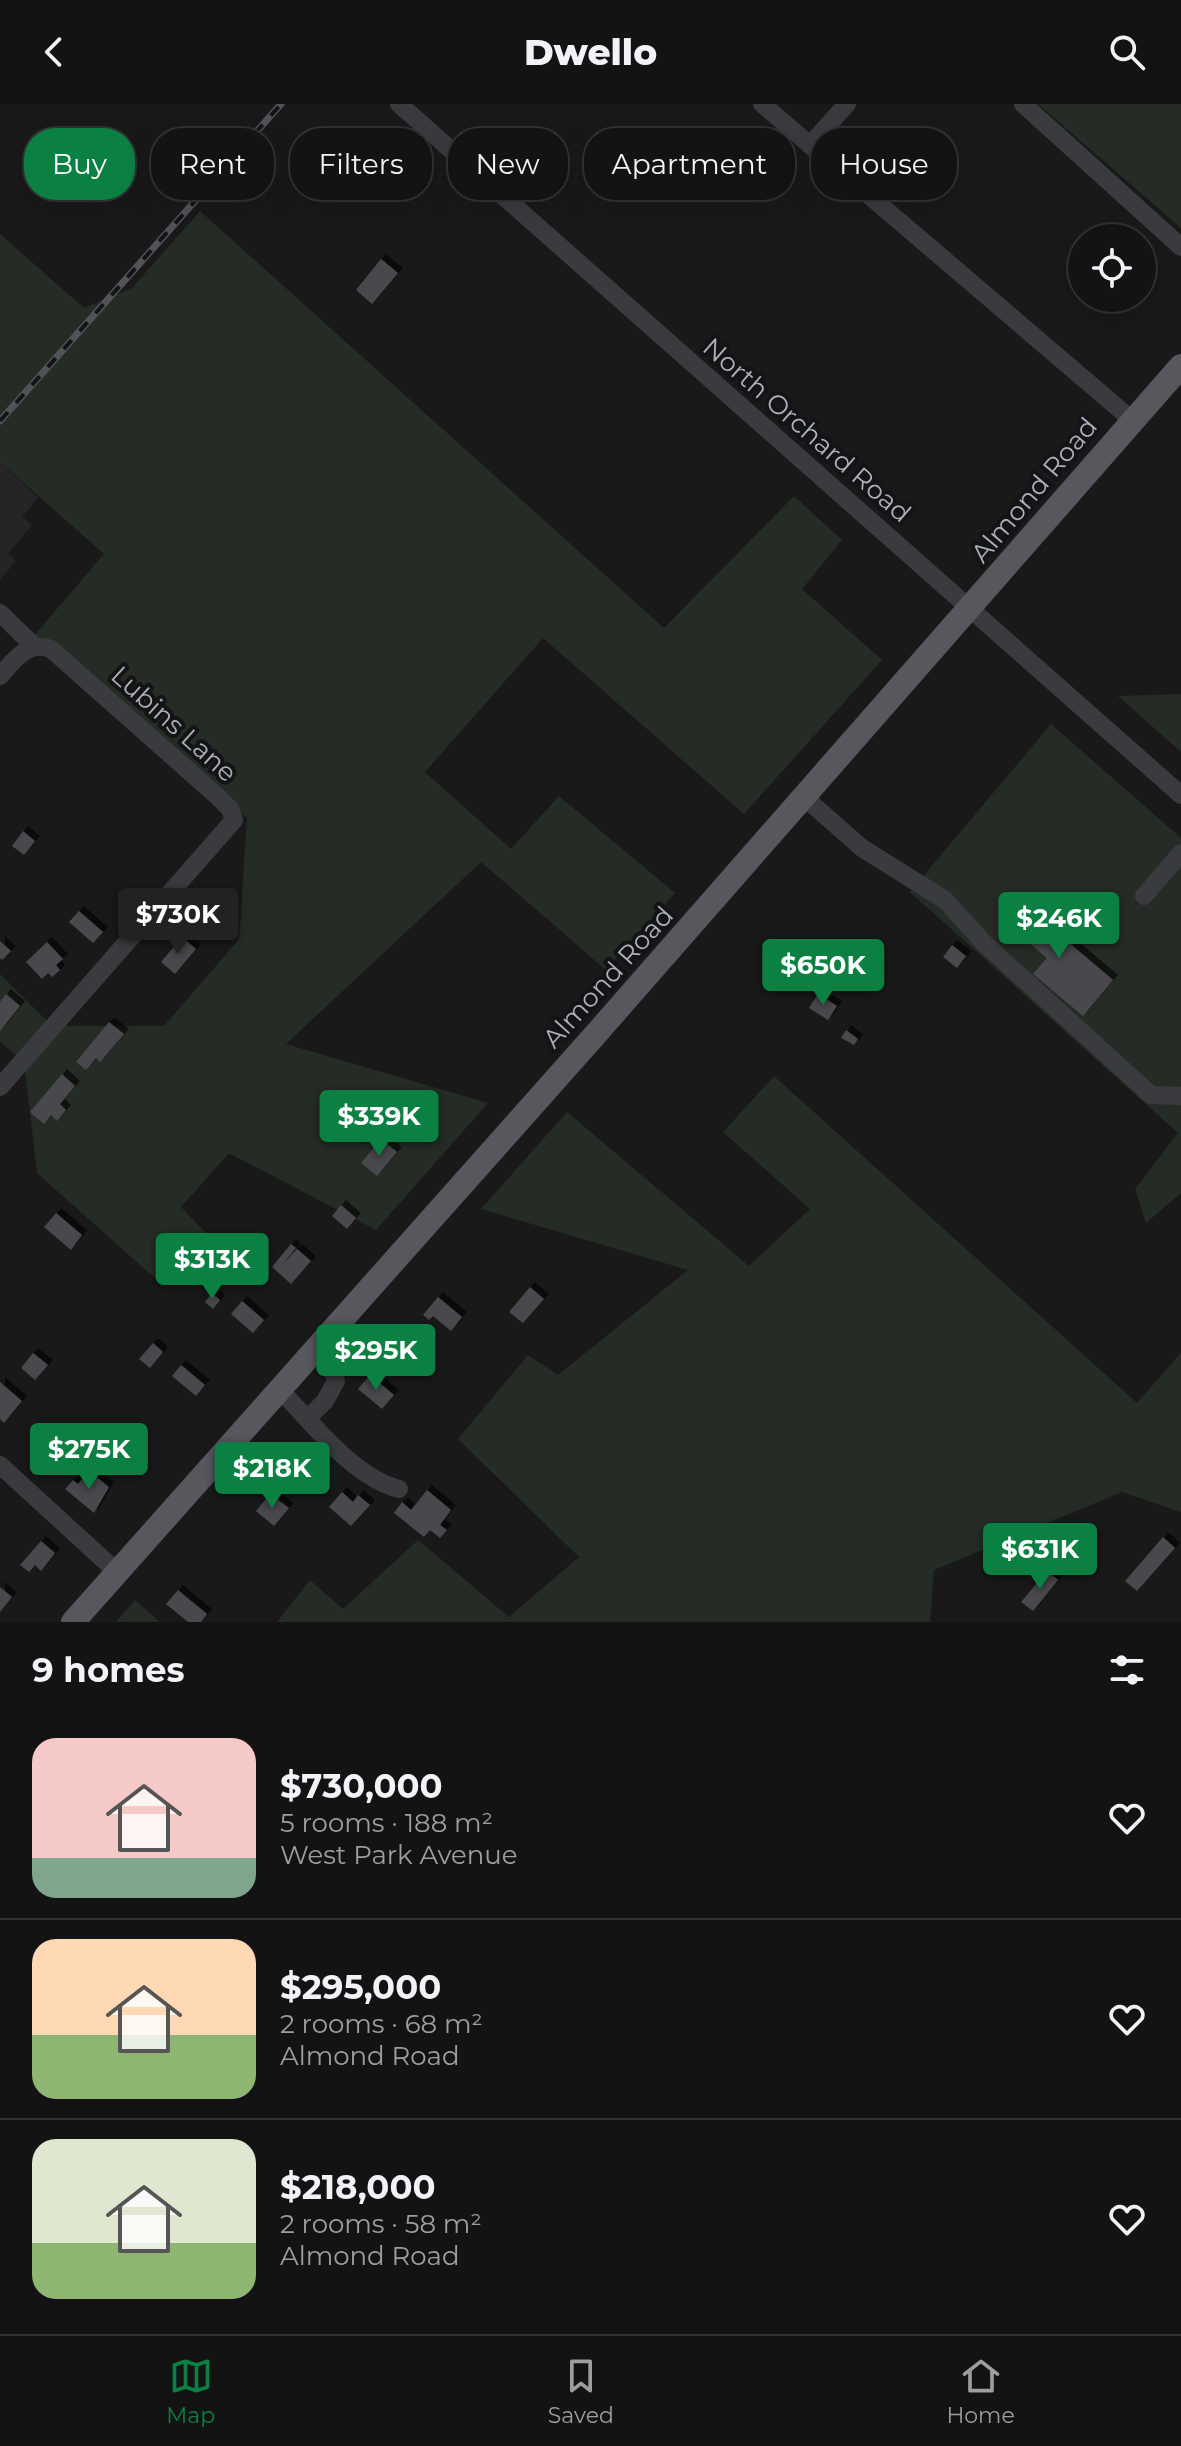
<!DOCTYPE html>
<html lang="en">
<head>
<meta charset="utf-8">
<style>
  body { margin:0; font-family:Montserrat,sans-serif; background:#1c1c1d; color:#f1f3f6; height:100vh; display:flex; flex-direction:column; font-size:30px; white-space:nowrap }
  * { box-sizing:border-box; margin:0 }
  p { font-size:26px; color:#9d9ea0 }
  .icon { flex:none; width:44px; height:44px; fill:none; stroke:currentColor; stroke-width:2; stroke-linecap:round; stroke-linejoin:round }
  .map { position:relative; height:1518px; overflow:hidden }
  .panel { display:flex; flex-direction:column; background:#131314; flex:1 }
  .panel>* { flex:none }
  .top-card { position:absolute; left:24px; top:24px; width:1134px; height:72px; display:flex; gap:16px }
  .controls { position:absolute; left:1068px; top:120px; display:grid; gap:16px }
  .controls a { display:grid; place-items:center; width:88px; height:88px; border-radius:50%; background:#131314; box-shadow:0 8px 32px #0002,0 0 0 2px #323234; font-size:40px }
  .price { position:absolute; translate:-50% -68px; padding:0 18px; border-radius:8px; background:#0b8043; color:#fff; font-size:26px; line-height:52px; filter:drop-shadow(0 2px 4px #0008) }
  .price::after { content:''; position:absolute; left:50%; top:48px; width:24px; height:18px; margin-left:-12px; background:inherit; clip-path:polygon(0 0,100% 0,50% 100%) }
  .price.selected { background:#222; color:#fff }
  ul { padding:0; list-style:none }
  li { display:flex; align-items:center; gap:24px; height:200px; padding:0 32px }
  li+li { border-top:2px solid #323234 }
  li span { display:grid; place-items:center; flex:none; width:224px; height:160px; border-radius:24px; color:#555 }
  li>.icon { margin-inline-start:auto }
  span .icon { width:96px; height:96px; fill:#fffc; stroke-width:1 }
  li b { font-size:34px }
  h2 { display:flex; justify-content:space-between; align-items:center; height:96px; padding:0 32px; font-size:34px }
  .chip { padding:0 28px; border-radius:32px; background:#131314; box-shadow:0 8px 32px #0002,0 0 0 2px #323234; font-size:28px; line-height:72px }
  .chip.selected { background:#0b8043; color:#fff }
  header { display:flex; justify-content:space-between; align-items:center; height:104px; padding:0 32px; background:#131314; font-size:36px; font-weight:800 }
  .tabs { display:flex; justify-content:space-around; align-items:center; height:112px; border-top:2px solid #323234; background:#131314; font-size:22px; color:#9d9ea0 }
  .tabs a { display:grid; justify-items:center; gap:4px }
  .tabs .selected { color:#0b8043 }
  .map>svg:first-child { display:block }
</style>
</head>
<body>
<header><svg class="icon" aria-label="back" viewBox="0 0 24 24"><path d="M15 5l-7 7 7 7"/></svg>Dwello<svg class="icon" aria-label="search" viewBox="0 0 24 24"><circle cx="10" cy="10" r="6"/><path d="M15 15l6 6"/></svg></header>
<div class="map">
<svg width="1181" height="1518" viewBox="0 0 1181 1518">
  <defs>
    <filter id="shadow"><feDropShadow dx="5" dy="-5" stdDeviation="0" flood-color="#0009"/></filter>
  </defs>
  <rect width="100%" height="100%" fill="#19191a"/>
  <polygon fill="#252527" points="0,358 38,394 22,413 32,421 8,450 16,457 0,476"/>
  <g fill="#252c25">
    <polygon points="1038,0 1181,0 1181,124"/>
    <polygon points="200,107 664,524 794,392 842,436 802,485 882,556 744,710 543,534 425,668 511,745 559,692 675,789 606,866 481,758 286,940 488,999 376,1126 229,1049 181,1103 207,1130 157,1176 37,1069 24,957 0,938 0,870 52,922 164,922 239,835 247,714 33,533 104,450 0,358 0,130 84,204 132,184"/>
    <polygon points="1181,590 1181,648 1118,592"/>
    <polygon points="1051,620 1181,734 1181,1089 1146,1119 1135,1085 1178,1029 910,788"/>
    <polygon points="774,972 1137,1299 1181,1249 1181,1408 1122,1388 934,1466 930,1518 277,1518 310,1476 343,1505 418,1436 509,1513 579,1453 458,1335 528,1251 558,1271 688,1166 481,1105 567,1008 749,1162 810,1105 723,1028"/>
    <polygon points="135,1496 160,1518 116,1518"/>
  </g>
  <g fill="#48494d" filter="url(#shadow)">
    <polygon points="337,30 355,44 344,57 327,44"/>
    <polygon points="381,155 398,169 372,200 356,186"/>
    <polygon points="23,727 35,737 24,751 12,742"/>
    <polygon points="1015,793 1113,876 1083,912 1033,870 1047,854 999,813"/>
    <polygon points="79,807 103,828 93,839 69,818"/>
    <polygon points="182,833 196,845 175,870 161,858"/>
    <polygon points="0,837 11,847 2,856 0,854"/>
    <polygon points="47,838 63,855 56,861 60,866 52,873 48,869 42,875 26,858"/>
    <polygon points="952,841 966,852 957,864 943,853"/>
    <polygon points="6,890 20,902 0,927 0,898"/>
    <polygon points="818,890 837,902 828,916 809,904"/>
    <polygon points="109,918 124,930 100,958 96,954 86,966 76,958"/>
    <polygon points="846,926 858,935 854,941 841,934"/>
    <polygon points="62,970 75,982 60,1000 66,1006 57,1017 51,1011 44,1020 30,1008"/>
    <polygon points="381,1035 397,1048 377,1072 361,1059"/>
    <polygon points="341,1101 356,1114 347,1125 332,1112"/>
    <polygon points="56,1109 82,1131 71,1146 44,1123"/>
    <polygon points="291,1140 296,1144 281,1162 297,1145 311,1157 291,1180 272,1163"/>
    <polygon points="530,1183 544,1195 523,1219 509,1208"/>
    <polygon points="212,1189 220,1196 213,1205 205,1198"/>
    <polygon points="438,1193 462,1213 451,1227 433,1212 429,1216 423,1211"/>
    <polygon points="242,1197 264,1216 253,1229 231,1210"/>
    <polygon points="153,1239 163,1248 150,1264 139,1255"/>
    <polygon points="401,1241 418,1255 406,1268 390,1254"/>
    <polygon points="33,1249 48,1261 35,1276 21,1264"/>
    <polygon points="181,1261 205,1281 196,1292 172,1272"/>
    <polygon points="370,1271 394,1291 382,1305 358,1285"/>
    <polygon points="0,1278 22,1297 4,1319 0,1315"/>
    <polygon points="89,1367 109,1383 94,1409 65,1385 73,1376 78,1380"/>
    <polygon points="427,1386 451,1406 440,1421 447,1426 440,1434 430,1426 424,1433 394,1409 402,1398 411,1406"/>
    <polygon points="342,1388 353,1398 358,1391 370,1401 351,1422 329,1403"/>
    <polygon points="270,1390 289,1404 274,1422 256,1407"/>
    <polygon points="1163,1433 1175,1444 1137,1487 1125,1477"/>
    <polygon points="41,1437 55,1449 41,1467 35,1461 29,1468 20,1461"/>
    <polygon points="1047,1467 1058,1476 1033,1507 1021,1498"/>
    <polygon points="0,1483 12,1493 0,1508"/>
    <polygon points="178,1486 207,1510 201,1518 188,1518 166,1500"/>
  </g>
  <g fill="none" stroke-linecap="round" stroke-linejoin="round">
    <g stroke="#3a3b3f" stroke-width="18">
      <polyline points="399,0 1181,691"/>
      <polyline points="762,0 1131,315"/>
      <polyline points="1023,0 1181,143"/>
      <polyline points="810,41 847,0"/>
      <polyline points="0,509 34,542"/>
      <path d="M 0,572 C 14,556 28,536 51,545 L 217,692 L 230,705 L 234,716 L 0,983"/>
      <polyline points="804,693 862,744 945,796 984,839 1151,991 1181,992"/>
      <polyline points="1144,792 1181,749"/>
      <path d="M 279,1285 C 313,1319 351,1372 399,1385"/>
      <polyline points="308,1314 325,1297 336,1277 332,1264 315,1244"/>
      <polyline points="0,1361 117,1468"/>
    </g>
    <polyline stroke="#56585e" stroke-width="24" points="73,1518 595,931 1181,262"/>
    <g stroke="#515358" stroke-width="7">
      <polyline id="rail" points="0,317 281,0"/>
    </g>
    <use href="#rail" stroke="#141416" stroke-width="4" stroke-dasharray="12" stroke-linecap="butt"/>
  </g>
  <g text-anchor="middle" stroke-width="8" stroke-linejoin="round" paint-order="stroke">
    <g font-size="26" fill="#acb1b9" stroke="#141416">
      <text transform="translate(807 326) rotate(41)" y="9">North Orchard Road</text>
      <text transform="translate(1034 386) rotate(-50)" y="9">Almond Road</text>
      <text transform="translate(174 620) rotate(42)" y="9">Lubins Lane</text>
      <text transform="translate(608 873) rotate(-48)" y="9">Almond Road</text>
    </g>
  </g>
</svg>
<div class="controls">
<a><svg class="icon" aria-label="locate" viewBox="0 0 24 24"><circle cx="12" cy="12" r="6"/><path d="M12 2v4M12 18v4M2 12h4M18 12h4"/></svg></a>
</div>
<b class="price selected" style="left:178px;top:852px">$730K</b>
<b class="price" style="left:1059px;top:856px">$246K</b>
<b class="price" style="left:823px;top:903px">$650K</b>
<b class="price" style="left:379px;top:1054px">$339K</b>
<b class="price" style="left:212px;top:1197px">$313K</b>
<b class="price" style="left:376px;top:1288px">$295K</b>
<b class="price" style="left:89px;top:1387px">$275K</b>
<b class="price" style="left:272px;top:1406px">$218K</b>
<b class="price" style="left:1040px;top:1487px">$631K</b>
<div class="top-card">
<a class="chip selected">Buy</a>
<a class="chip">Rent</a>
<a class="chip">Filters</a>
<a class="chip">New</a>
<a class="chip">Apartment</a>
<a class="chip">House</a>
</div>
</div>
<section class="panel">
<h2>9 homes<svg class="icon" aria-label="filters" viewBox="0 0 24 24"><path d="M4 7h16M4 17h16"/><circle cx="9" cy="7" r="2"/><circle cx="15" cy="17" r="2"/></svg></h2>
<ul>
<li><span style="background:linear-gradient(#f6c9c9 75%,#7fa58c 0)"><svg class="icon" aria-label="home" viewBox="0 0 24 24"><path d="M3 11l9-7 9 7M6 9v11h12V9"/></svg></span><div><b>$730,000</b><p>5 rooms · 188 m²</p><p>West Park Avenue</p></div><svg class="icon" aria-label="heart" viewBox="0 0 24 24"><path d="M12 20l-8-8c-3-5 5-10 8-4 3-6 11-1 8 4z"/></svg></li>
<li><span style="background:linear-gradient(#ffd9b3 60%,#8fb573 0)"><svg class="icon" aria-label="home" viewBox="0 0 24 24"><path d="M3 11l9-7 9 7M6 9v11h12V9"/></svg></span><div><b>$295,000</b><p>2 rooms · 68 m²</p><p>Almond Road</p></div><svg class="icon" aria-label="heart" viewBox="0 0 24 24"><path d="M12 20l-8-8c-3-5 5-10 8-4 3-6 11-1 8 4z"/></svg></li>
<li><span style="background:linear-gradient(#dfe7d0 65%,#8fb573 0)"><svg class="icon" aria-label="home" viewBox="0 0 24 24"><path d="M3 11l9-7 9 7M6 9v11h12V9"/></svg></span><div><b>$218,000</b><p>2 rooms · 58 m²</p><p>Almond Road</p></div><svg class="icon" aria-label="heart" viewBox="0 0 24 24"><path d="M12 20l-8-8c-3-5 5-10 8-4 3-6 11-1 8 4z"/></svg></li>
</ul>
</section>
<nav class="tabs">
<a class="selected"><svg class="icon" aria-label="map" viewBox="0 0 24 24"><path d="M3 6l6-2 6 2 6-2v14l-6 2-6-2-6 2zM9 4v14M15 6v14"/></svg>Map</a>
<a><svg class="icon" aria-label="saved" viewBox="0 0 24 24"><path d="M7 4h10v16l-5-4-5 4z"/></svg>Saved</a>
<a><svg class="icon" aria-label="home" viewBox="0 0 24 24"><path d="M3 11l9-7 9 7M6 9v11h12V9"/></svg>Home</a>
</nav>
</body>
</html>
